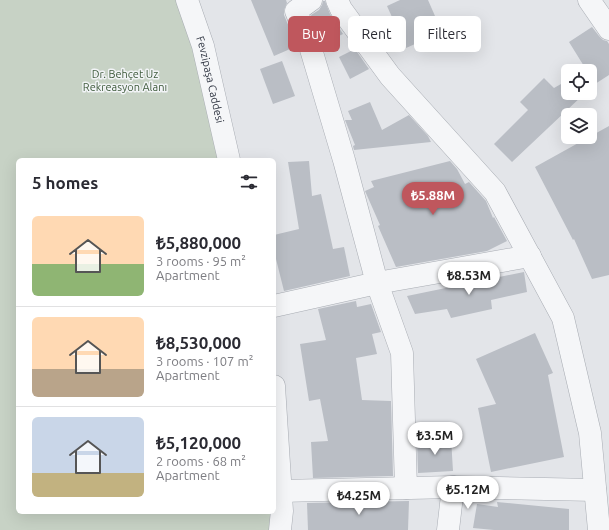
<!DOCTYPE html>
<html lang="en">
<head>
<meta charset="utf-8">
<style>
  body { margin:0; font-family:Ubuntu,sans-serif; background:#f7f7f7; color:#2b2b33; height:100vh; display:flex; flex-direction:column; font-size:15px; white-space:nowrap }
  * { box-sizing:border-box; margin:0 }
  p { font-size:13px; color:#7c7c81 }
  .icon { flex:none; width:22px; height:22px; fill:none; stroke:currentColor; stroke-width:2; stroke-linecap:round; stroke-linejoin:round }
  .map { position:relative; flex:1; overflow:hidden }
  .sheet { position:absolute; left:16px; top:158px; width:260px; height:356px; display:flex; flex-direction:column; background:#fff; border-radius:6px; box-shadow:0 4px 16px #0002 }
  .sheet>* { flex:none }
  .hud { position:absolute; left:288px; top:16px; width:261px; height:36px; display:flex; gap:8px }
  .fabs { position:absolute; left:561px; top:64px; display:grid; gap:8px }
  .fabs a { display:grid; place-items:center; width:36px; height:36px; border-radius:6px; background:#fff; box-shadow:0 4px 16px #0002; font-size:20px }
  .price { position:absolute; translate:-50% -34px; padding:0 9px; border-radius:14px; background:#fff; color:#222; font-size:13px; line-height:26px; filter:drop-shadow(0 1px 2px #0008) }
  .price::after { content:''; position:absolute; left:50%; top:24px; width:12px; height:9px; margin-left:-6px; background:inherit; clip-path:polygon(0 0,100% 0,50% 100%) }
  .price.selected { background:#bf575d; color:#fff }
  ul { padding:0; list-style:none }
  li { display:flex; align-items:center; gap:12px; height:100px; padding:0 16px }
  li+li { border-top:1px solid #e1e1e2 }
  li span { display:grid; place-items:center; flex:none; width:112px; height:80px; border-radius:6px; color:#555 }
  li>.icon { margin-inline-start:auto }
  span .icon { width:48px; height:48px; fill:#fffc; stroke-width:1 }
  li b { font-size:17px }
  h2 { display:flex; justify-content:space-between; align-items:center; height:48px; padding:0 16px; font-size:17px }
  .chip { padding:0 14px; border-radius:6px; background:#fff; box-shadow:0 4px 16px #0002; font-size:14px; line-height:36px }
  .chip.selected { background:#bf575d; color:#fff }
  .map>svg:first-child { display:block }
</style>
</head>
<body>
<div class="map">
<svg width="609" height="530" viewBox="0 0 609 530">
  <rect width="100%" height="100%" fill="#e3e5e9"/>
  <polygon fill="#c7d2c5" points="0,0 185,0 229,160 18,160 18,512 274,512 273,530 0,530"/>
  <g fill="#babec5">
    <polygon points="251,0 286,0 287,3 284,10 284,15 297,46 274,56"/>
    <polygon points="400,0 428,0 442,32 406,48 387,6"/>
    <polygon points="323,1 325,1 330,14 343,34 322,44 311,15 319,10 322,5"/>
    <polygon points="592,27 599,36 603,40 607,41 609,44 609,75 595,84 590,76 590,71 587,71 569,42"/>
    <polygon points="355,49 369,69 350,79 339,57"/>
    <polygon points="282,61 295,96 273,104 260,69"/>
    <polygon points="544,78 554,88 568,80 568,93 582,93 583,95 512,162 494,144 528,110 520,102"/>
    <polygon points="370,102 382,130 409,115 428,136 431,142 354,150 353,146 355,145 345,120 352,120 348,111"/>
    <polygon points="609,126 609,275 592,279 574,239 573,240 535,167"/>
    <polygon points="309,161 312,196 321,194 333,249 344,247 350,276 284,291 274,251 274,235 299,229 288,162"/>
    <polygon points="450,161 457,169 465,184 469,182 486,201 493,218 494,217 507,241 487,251 396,267 378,226 380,225 365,191 374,187 371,181"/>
    <polygon points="524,272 527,292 491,300 492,309 451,318 447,309 415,314 407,296"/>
    <polygon points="356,301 357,307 371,304 381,332 372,334 377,354 356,358 362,400 391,401 393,476 313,478 311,442 328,441 320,399 309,401 300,344 326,340 318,309"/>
    <polygon points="535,333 553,373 548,375 564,457 491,472 478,408 496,404 476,359"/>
    <polygon points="451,438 453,471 418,473 417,441"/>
    <polygon points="409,501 408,530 308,530 307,503"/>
    <polygon points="497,502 569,509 569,530 494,530 473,528 477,504 498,507"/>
  </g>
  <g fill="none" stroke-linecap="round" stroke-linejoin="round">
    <g stroke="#a8acb3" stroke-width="23">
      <g id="minor">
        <polyline points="311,0 296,11 310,46 344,160 377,283 402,353 406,488"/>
        <polyline points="589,0 609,29"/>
        <polyline points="274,306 377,283 530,256"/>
        <polyline points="280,491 453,487 595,490"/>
        <polyline points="448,530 453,487"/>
      </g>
    </g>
    <g stroke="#a8acb3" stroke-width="23">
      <g id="tertiary">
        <path id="s1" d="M 187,0 L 203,46 L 229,160"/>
        <polyline points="337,0 341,9 390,76 495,192 563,318 590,433 599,530"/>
        <polyline points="274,386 282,511 280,530"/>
      </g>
    </g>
    <use href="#minor" stroke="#f5f6f8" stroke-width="22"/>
    <use href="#tertiary" stroke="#f5f6f8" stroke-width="22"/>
  </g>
  <g text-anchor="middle" stroke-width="3" stroke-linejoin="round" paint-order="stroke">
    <g font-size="11" fill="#3e5a3b" stroke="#f2f4f7">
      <text x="125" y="78">Dr. Behçet Uz<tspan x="125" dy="13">Rekreasyon Alanı</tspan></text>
    </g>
    <g font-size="11" fill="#2c323f" stroke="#f2f4f7">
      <text dy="4" stroke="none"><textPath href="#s1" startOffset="83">Fevzipaşa Caddesi</textPath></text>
    </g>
  </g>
</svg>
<div class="fabs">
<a><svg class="icon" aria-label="locate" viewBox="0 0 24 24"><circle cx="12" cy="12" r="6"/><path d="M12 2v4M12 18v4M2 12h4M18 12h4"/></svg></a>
<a><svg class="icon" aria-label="layers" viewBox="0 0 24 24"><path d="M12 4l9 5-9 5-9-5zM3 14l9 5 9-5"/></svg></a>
</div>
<b class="price selected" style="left:433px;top:216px">₺5.88M</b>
<b class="price" style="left:469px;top:296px">₺8.53M</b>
<b class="price" style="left:435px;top:456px">₺3.5M</b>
<b class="price" style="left:468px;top:510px">₺5.12M</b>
<b class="price" style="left:359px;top:516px">₺4.25M</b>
<div class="hud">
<a class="chip selected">Buy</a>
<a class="chip">Rent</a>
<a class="chip">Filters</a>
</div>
<section class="sheet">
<h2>5 homes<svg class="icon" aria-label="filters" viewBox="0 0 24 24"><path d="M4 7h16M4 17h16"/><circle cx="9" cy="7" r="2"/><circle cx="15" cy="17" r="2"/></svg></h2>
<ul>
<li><span style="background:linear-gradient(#ffd9b3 60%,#8fb573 0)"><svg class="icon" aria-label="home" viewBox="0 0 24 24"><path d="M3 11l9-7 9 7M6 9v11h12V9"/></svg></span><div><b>₺5,880,000</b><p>3 rooms · 95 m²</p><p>Apartment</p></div></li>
<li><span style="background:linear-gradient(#ffd9b3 65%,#b9a48a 0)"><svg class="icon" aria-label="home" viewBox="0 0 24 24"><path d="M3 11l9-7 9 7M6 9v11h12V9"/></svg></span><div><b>₺8,530,000</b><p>3 rooms · 107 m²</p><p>Apartment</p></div></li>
<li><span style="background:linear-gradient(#c9d6e8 70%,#c2b280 0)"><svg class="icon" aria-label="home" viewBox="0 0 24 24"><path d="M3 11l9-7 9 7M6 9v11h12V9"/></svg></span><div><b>₺5,120,000</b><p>2 rooms · 68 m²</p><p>Apartment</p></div></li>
</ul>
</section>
</div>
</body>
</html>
